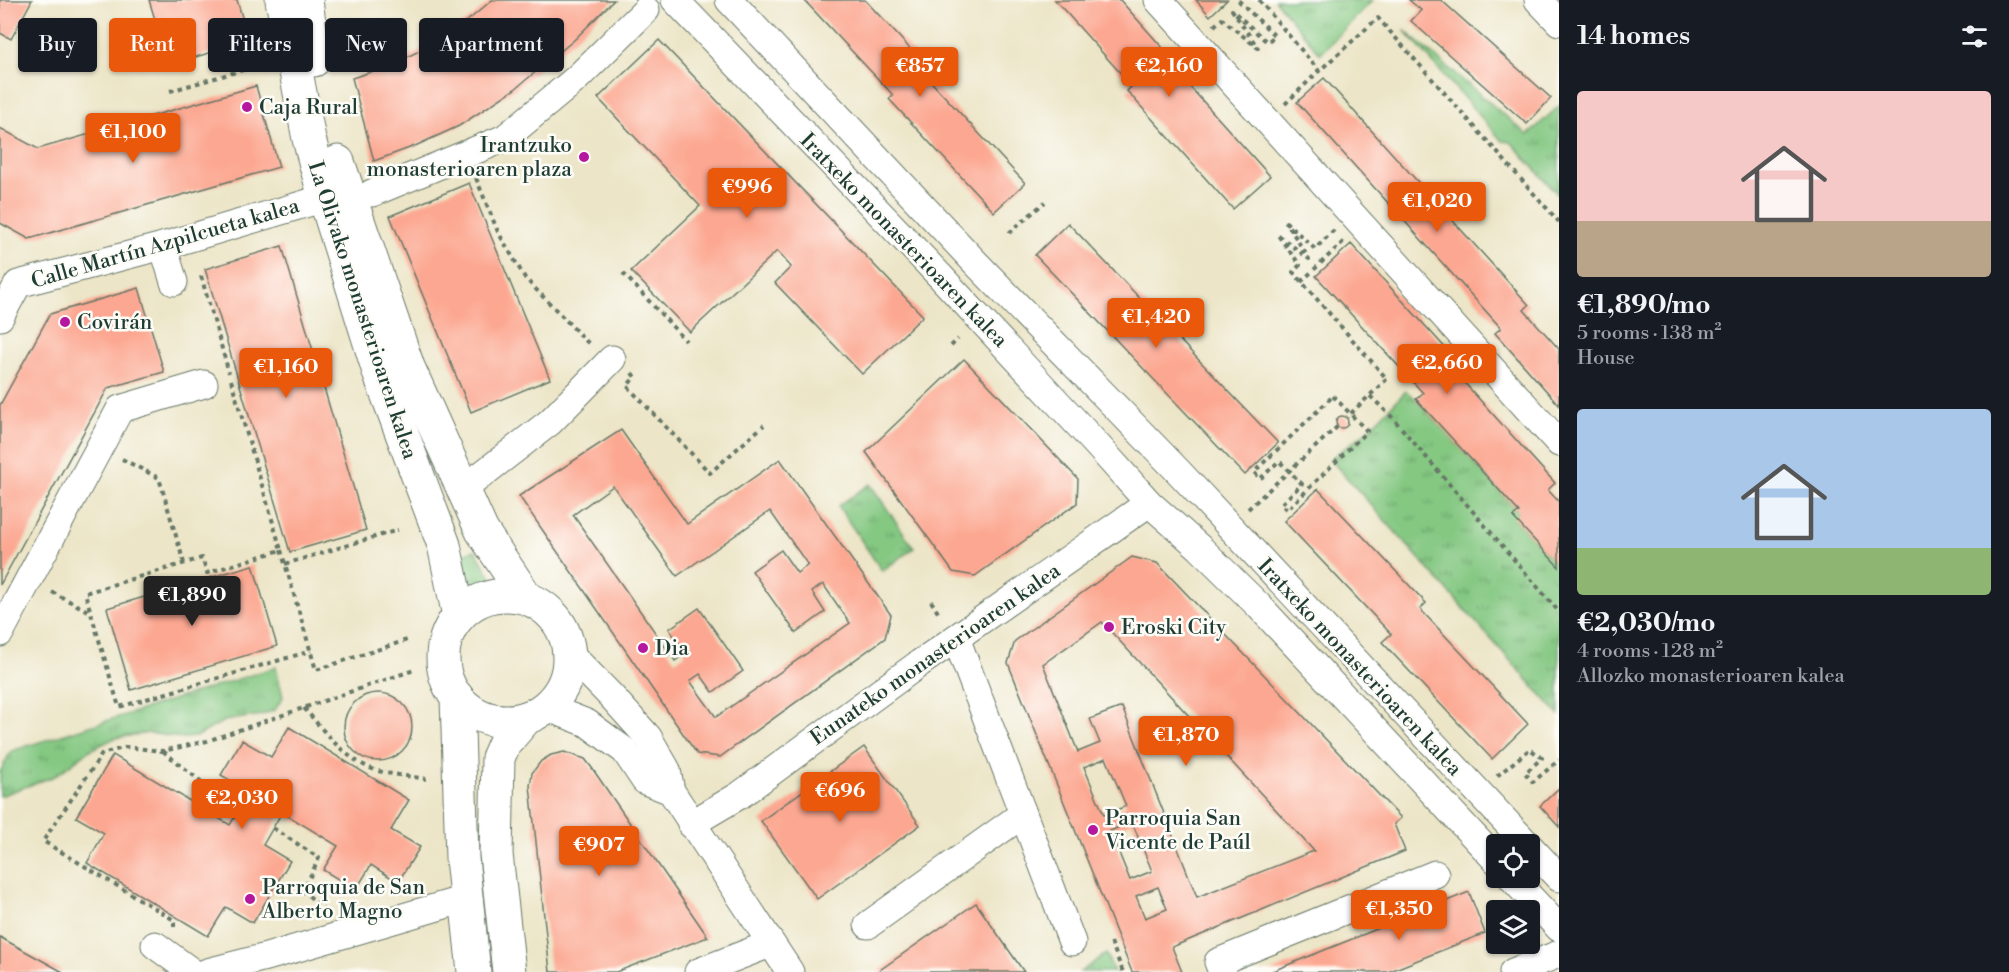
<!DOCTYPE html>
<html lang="en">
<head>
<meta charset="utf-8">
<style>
  body { margin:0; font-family:"Libre Bodoni",serif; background:#242831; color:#f1f3f6; height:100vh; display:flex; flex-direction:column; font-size:22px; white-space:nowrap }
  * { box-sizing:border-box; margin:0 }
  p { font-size:20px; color:#9ea1a6 }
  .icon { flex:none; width:33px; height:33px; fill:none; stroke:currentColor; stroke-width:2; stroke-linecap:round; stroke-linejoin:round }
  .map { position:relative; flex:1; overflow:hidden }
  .drawer { display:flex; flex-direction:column; background:#171b24; width:450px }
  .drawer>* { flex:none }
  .top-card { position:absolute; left:18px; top:18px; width:570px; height:54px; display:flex; gap:12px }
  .buttons { position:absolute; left:1486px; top:834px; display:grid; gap:12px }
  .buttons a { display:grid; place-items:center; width:54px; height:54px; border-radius:6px; background:#171b24; box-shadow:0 2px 4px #0004; font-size:30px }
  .price { position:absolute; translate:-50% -51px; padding:0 14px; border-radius:6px; background:#ea580c; color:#fff; font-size:20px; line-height:39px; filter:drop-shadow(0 2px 3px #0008) }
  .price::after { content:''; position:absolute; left:50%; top:36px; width:18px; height:14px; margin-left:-9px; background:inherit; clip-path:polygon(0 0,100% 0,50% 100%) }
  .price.on { background:#222; color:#fff }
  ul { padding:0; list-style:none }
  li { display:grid; align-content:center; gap:12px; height:318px; padding:0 18px }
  li span { display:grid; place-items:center; height:186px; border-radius:6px; color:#555 }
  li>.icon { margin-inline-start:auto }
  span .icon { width:108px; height:108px; fill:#fffc; stroke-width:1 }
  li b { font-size:26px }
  h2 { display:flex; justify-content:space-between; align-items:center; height:72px; padding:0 18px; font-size:26px }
  .chip { padding:0 21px; border-radius:6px; background:#171b24; box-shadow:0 2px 4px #0004; font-size:21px; line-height:54px }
  .chip.on { background:#ea580c; color:#fff }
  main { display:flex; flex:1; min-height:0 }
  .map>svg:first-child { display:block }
</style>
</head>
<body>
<main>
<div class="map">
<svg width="1559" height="972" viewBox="0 0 1559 972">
  <defs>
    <pattern id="grass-tufts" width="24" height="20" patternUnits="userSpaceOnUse" patternTransform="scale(1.5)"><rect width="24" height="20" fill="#84c882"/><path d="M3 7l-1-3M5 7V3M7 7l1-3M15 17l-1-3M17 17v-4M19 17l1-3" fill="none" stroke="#6ba46b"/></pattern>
  </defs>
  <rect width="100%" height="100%" fill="#fdfcf7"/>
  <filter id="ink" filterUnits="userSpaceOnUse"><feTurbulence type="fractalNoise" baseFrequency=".0167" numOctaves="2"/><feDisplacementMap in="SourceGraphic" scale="12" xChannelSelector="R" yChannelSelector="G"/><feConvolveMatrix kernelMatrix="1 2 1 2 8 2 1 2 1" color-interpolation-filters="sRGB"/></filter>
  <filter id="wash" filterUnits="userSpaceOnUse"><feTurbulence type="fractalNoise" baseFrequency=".008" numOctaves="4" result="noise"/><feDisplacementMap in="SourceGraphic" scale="24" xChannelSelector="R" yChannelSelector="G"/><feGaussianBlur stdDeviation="1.35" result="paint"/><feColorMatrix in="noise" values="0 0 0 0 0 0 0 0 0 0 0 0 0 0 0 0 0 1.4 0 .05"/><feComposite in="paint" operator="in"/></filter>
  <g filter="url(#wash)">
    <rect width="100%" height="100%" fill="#ece5c7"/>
    <g fill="url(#grass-tufts)" stroke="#52825b" stroke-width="1.5">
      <polygon points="1275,0 1373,0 1320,54"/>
      <polygon points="1404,30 1528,135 1559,106 1559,196 1511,142 1502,141"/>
      <polygon points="1406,391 1416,399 1519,512 1514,518 1559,567 1559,715 1330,459 1367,431"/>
      <polygon points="870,484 914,548 882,571 838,506"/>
      <polygon points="475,550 492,579 476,585 469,586 463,554"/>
      <polygon points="276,667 283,697 275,710 262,715 224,721 196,737 181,738 149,733 115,738 90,750 55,776 0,796 0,772 11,751"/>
      <polygon points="1106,954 1114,972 1080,972"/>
    </g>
    <g id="blocks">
      <g fill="#fca791" fill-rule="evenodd">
        <polygon points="0,0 32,0 11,39 0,33"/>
        <polygon points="149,0 237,0 249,41 169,65"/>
        <polygon points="492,0 614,0 574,40 515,89 459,126 415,146 374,161 352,78 389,66 421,50 471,18"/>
        <polygon points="804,0 865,0 927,67 922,72 1025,183 994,212 889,99 893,95"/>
        <polygon points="1055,0 1120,0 1169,55 1165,59 1270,176 1233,209 1127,91 1132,86"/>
        <polygon points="1196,0 1227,0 1210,16"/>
        <polygon points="1409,0 1441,0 1551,98 1527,124 1411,21 1421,10"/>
        <polygon points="659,40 923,316 862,374 775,283 791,267 777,251 690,332 631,271 700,206 598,98"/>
        <polygon points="1324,78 1529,305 1524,310 1559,349 1559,405 1495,333 1501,328 1297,102"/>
        <polygon points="256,86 279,167 29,239 0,223 0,128 38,149"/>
        <polygon points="469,183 550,379 471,412 390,216"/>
        <polygon points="1068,223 1278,443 1245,475 1035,255"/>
        <polygon points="1351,244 1459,363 1452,369 1555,483 1548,490 1559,502 1559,567 1513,517 1519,512 1416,399 1423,393 1316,276"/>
        <polygon points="282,246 366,530 290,552 205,269"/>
        <polygon points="139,288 164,372 108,388 0,585 0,405 50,314"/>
        <polygon points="964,359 1078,479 1077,503 975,576 953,572 866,452"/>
        <circle cx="1342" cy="422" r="6"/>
        <path d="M 621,430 L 687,524 L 780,459 L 891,615 L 885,638 L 720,757 L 697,754 L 519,496 ZM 613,486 L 677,576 L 770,511 L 808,565 L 797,573 L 781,550 L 752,571 L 796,633 L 825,612 L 812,592 L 823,584 L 850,623 L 716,717 L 690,681 L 700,674 L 713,692 L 743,671 L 699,608 L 669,629 L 686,653 L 675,661 L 573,515 Z"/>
        <polygon points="1318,489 1426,603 1420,609 1528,724 1492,759 1382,642 1391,634 1284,521"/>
        <path d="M 1132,557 L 1157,563 L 1401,818 L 1394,824 L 1405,851 L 1172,947 L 1182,972 L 1132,972 L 1008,663 L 1015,641 ZM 1102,622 L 1314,851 L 1197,897 L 1122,707 L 1090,719 L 1100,743 L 1078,752 L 1043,664 ZM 1106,758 L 1126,806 L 1104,815 L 1084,767 ZM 1132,822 L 1152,871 L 1130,880 L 1110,831 ZM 1158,887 L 1167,909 L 1145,918 L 1136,896 Z"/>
        <polygon points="253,565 277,646 131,690 107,608"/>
        <circle cx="378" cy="727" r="34"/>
        <polygon points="289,727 409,800 391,830 420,847 398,882 371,865 356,890 323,870 338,846 282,812 263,845 290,861 253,923 226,907 208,936 87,863 104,833 76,817 113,755 230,825 250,792 221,775 242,740 271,757"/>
        <polygon points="864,747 920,825 817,899 761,821"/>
        <polygon points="564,752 585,759 592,768 708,937 616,972 550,972 530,786 532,773 541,761 551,755"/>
        <polygon points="1559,788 1559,827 1540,806"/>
        <polygon points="1469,892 1485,933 1388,972 1270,972"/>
        <polygon points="976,903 1024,972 877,972"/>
        <polygon points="0,937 5,940 63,972 0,972"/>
      </g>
    </g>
  </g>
  <g filter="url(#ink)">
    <use href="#blocks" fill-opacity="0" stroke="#677867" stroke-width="1.5"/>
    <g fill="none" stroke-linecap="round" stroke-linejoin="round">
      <g stroke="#677867" stroke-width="29">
        <g id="minor">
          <polyline points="675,0 941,277 1098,446 1149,503 1200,548 1259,606 1497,861"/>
          <polyline points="729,0 972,259 1177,470 1527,844"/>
          <polyline points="1158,0 1559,443"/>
          <polyline points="1538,0 1559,22"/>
          <polyline points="313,52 366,40"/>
          <polyline points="372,193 505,138 576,79 646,10"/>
          <polyline points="163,246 174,282"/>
          <polyline points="0,317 18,284 163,246 345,192"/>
          <polyline points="462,490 550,422 612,359"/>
          <polyline points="0,633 120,409 204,384"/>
          <polyline points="956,638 1072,942"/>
          <polyline points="570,654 612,697 648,737 667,770 671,791 790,972"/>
          <polyline points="546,707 587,723 625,751 645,781 671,791"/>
          <polyline points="691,824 740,795 920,663 1149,503"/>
          <polyline points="1530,847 1559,878"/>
          <polyline points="1512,878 1559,928"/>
          <polyline points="868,925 1023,814"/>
          <polyline points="155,945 192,972"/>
          <polyline points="207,972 270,956 465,899"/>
          <polyline points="698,972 770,944"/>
          <polyline points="1222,972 1218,962 1435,874"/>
          <polyline points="1513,972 1559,954"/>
        </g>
      </g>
      <g stroke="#677867" stroke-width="35">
        <g id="major">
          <polyline points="282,0 309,139 325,198 380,375 444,545 459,616"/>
          <polyline points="306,0 314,60"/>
          <polyline points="338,162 408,367 482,531 526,597"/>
          <circle cx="506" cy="658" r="63"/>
          <polyline points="457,697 462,858 474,972"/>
          <polyline points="509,972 496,854 498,758 504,744 526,718"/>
        </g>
      </g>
      <g stroke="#677867" stroke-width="4" stroke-dasharray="4.5 4.5" stroke-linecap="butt">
        <polyline points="1259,0 1319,71 1378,18 1559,222"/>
        <polyline points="1214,26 1222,19 1258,48 1232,10 1267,42 1275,36 1238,0"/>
        <polyline points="170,91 267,63"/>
        <polyline points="1285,104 1319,71"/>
        <polyline points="476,178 498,232 525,278 590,345"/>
        <polyline points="1334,230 1315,249 1286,222 1309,259 1277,234 1300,265 1293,272 1387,379 1347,417"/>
        <polyline points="1009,233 1045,202"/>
        <polyline points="623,273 686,341"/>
        <polyline points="201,276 229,373"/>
        <polyline points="1301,282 1344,241"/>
        <polyline points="951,346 958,339"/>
        <polyline points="632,373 635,377 627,386 710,473 764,425"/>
        <polyline points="231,380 281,550 207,573 202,558 85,593 119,707 311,651"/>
        <polygon points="1333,396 1367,431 1287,510 1281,504 1302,484 1279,461 1260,479 1254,472"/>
        <polyline points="1370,396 1391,416 1559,612"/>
        <polyline points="122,459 159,478 184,563"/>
        <polyline points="1248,509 1338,426"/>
        <polyline points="281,550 316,670 407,640"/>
        <polyline points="285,564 398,530"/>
        <polyline points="52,592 90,612"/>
        <polyline points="931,601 940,616"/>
        <path d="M 304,708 C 325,732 344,759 375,770 C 391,775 410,776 426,779"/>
        <polyline points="163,751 209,788 240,808"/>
        <polyline points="1497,776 1530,749 1542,758 1525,773 1533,782 1559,760"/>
        <polyline points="273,828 319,858 303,891 323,908"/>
        <polyline points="174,927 174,920 43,841 102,754 126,747 163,751 207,741 414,670"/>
        <polyline points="1111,942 1123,972"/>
      </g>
      <use href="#minor" stroke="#fff" stroke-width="27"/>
      <use href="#major" stroke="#fff" stroke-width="33"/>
    </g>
  </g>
  <g fill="#b5179e" stroke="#fdfcf7" stroke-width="2">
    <circle cx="247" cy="107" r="6"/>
    <circle cx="584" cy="157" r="6"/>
    <circle cx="65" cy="322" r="6"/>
    <circle cx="1109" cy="627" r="6"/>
    <circle cx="643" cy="648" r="6"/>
    <circle cx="1093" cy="830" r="6"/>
    <circle cx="250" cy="899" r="6"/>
  </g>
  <g text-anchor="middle" stroke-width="5" stroke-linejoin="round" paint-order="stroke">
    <g font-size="21" fill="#1f3d34" stroke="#fdfcf7" text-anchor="start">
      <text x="259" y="114">Caja Rural</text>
      <text x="572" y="152" text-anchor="end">Irantzuko<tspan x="572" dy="24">monasterioaren plaza</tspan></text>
      <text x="77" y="329">Covirán</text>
      <text x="1121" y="634">Eroski City</text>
      <text x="655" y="655">Dia</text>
      <text x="1105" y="825">Parroquia San<tspan x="1105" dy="24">Vicente de Paúl</tspan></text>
      <text x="262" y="894">Parroquia de San<tspan x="262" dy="24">Alberto Magno</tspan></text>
    </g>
    <g font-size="21" fill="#1f3d34" stroke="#fdfcf7">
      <text transform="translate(904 240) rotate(46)" y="7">Iratxeko monasterioaren kalea</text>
      <text transform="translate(165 243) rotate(-16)" y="7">Calle Martín Azpilcueta kalea</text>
      <text transform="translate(363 310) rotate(72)" y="7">La Olivako monasterioaren kalea</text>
      <text transform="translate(935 654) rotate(-35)" y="7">Eunateko monasterioaren kalea</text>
      <text transform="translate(1360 667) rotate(47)" y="7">Iratxeko monasterioaren kalea</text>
    </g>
  </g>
</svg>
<div class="buttons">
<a><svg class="icon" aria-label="locate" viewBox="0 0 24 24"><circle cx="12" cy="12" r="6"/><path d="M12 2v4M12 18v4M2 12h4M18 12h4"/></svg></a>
<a><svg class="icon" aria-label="layers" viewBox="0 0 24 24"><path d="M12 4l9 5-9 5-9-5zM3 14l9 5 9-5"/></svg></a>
</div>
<b class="price" style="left:920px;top:98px">€857</b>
<b class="price" style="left:1169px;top:98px">€2,160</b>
<b class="price" style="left:133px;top:164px">€1,100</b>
<b class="price" style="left:747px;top:219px">€996</b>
<b class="price" style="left:1437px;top:233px">€1,020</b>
<b class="price" style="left:1156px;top:349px">€1,420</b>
<b class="price" style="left:1447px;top:395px">€2,660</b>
<b class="price" style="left:286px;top:399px">€1,160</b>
<b class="price on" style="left:192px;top:627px">€1,890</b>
<b class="price" style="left:1186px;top:767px">€1,870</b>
<b class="price" style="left:840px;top:823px">€696</b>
<b class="price" style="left:242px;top:830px">€2,030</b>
<b class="price" style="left:599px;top:877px">€907</b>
<b class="price" style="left:1399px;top:941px">€1,350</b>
<div class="top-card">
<a class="chip">Buy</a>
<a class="chip on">Rent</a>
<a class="chip">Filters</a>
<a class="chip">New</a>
<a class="chip">Apartment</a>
</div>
</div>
<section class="drawer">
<h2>14 homes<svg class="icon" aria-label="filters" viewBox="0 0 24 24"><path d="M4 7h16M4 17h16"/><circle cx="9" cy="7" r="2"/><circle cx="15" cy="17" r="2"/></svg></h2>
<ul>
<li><span style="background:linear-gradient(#f6c9c9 70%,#b9a48a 0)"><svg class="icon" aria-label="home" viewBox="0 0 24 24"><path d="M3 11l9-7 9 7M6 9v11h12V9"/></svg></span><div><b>€1,890/mo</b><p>5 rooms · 138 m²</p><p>House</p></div></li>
<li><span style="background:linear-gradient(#a9c7e8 75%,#8fb573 0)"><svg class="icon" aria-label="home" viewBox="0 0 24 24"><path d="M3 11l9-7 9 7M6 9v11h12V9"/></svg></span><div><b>€2,030/mo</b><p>4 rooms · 128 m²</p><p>Allozko monasterioaren kalea</p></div></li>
</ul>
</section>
</main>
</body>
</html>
